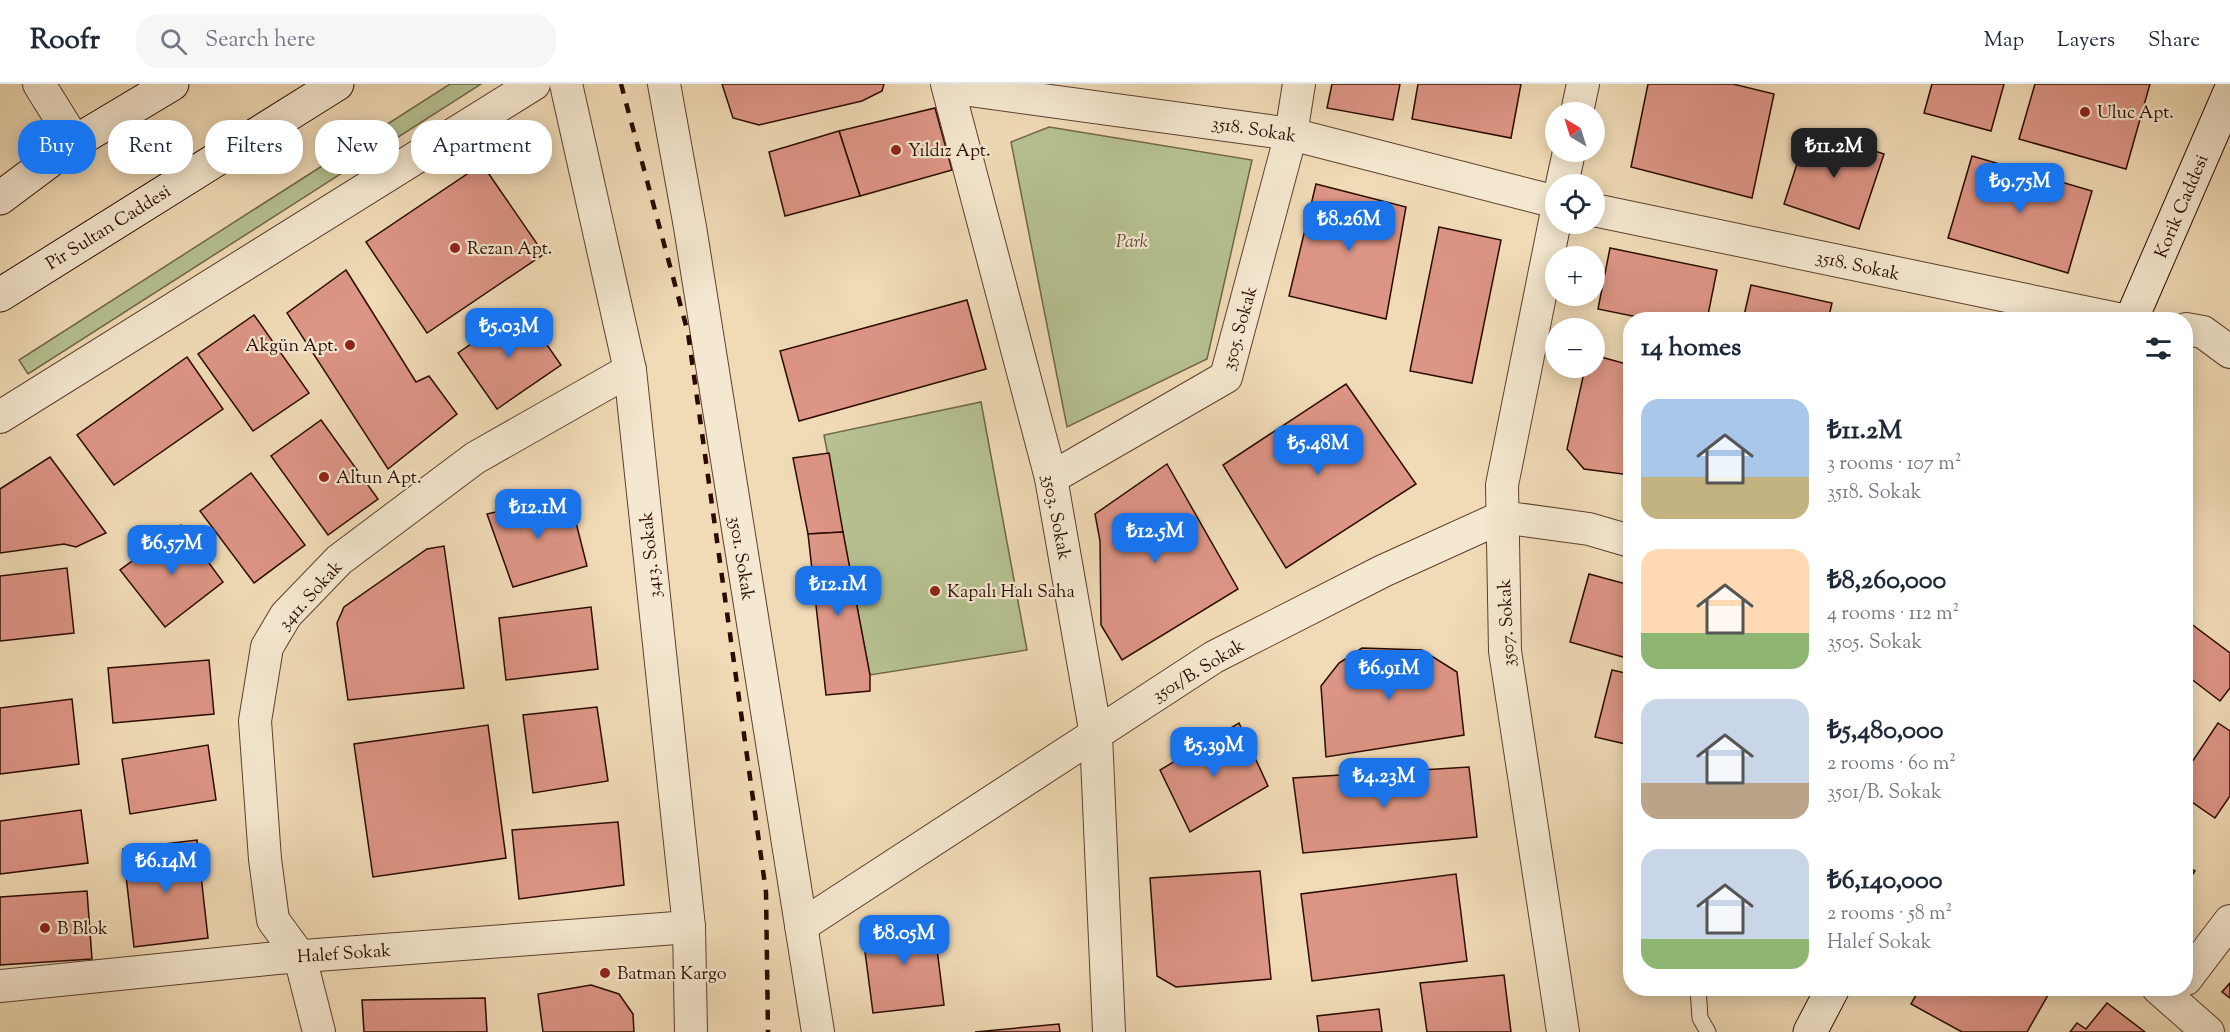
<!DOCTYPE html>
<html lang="en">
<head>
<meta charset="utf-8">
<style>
  body { margin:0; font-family:"Sorts Mill Goudy",serif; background:#f6f6f7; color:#1f2937; height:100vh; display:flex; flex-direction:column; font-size:22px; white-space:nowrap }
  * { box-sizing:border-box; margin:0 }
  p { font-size:20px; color:#747a83 }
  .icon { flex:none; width:33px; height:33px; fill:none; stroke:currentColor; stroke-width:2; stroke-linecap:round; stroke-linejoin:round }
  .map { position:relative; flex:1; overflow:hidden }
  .panel { position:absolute; left:1623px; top:228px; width:570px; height:684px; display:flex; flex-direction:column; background:#fff; border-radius:24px; box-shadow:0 3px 15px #0003 }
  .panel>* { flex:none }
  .banner { position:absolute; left:18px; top:36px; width:570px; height:54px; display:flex; gap:12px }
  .needle { width:39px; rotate:322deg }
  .controls { position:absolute; left:1545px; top:18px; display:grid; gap:12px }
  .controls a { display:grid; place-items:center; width:60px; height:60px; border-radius:50%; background:#fff; box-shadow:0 3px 15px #0003; font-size:30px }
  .price { position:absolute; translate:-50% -51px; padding:0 14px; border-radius:12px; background:#1a73e8; color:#fff; font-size:20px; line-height:39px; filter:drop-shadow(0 2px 3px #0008) }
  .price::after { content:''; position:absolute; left:50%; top:36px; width:18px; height:14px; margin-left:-9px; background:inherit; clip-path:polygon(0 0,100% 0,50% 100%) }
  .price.on { background:#222; color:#fff }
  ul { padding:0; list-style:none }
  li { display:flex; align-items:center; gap:18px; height:150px; padding:0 18px }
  li span { display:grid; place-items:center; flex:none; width:168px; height:120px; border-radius:18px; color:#555 }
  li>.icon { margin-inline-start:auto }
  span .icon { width:72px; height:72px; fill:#fffc; stroke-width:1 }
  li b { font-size:26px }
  h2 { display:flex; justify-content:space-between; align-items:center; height:72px; padding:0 18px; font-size:26px }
  .chip { padding:0 21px; border-radius:24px; background:#fff; box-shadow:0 3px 15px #0003; font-size:21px; line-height:54px }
  .chip.on { background:#1a73e8; color:#fff }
  header { display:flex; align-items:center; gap:36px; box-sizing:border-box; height:84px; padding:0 30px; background:#fff; border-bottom:2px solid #e0e1e3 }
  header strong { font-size:28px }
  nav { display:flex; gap:33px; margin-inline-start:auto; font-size:21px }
  .search { width:420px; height:54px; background:#f6f6f7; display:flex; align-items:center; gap:15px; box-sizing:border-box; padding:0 21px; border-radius:24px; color:#747a83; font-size:22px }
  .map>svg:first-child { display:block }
</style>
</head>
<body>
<header>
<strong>Roofr</strong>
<div class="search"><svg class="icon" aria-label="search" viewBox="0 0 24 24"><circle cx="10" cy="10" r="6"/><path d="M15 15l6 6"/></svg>Search here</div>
<nav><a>Map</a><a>Layers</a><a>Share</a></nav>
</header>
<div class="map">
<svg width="2230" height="948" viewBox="0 0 2230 948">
  <rect width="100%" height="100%" fill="#f0dbb6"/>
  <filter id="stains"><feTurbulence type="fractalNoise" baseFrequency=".00333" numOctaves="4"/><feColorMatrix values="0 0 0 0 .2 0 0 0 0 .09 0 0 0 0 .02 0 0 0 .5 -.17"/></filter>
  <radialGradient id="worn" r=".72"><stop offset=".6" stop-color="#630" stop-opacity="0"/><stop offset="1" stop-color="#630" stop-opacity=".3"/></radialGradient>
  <g fill="#b6c191" stroke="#706649" stroke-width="1.5">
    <polygon points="450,0 481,0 28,290 19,276"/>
    <polygon points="1049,43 1252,76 1207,275 1067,343 1011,58"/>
    <polygon points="981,318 1027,566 870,591 824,351"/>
  </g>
  <g fill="#dd9585" stroke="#2b0b01" stroke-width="1.5">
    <polygon points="722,0 884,0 882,7 862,17 759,41 733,34"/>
    <polygon points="1332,0 1400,0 1393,36 1327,24"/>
    <polygon points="1418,0 1521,0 1511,54 1412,35"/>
    <polygon points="1648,0 1733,0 1774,10 1752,114 1631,83"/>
    <polygon points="1932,0 2004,0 1991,47 1924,29"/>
    <polygon points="2035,0 2150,0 2126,85 2019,55"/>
    <polygon points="935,24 952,86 860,112 839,47"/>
    <polygon points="1808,46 1884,70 1859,145 1784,120"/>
    <polygon points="839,47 860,112 785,132 769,68"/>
    <polygon points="1972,72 2092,107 2068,189 1948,154"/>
    <polygon points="482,80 544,170 427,249 366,158"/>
    <polygon points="1316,100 1406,123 1386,235 1289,212"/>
    <polygon points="1439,143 1501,156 1472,299 1410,287"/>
    <polygon points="1610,164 1717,186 1707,236 1652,236 1598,225"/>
    <polygon points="346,186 416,298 429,292 457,330 388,385 287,229"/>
    <polygon points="1751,201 1832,219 1828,236 1743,236"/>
    <polygon points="967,216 986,285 799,337 780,267"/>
    <polygon points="522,225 561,281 497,325 458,269"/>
    <polygon points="254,231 309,309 253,347 198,270"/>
    <polygon points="1594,271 1630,281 1630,391 1584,385 1567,365 1585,284 1594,284"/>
    <polygon points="187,273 223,325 114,401 77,351"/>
    <polygon points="1346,300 1416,400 1286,484 1223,381"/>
    <polygon points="321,336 378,415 328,451 271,372"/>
    <polygon points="829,369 843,448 808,450 793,374"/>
    <polygon points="50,373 106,449 76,463 64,460 0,469 0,405"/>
    <polygon points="1167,380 1238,505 1122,576 1101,541 1100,457 1095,430"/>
    <polygon points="251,389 305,461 254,499 200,427"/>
    <polygon points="569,411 587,482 513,503 487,430"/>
    <polygon points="181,441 223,498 165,543 120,486"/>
    <polygon points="843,448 870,591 870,607 826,611 808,450"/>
    <polygon points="444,462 464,604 348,616 337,539 344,523 427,465"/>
    <polygon points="67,484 74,549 0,557 0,492"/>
    <polygon points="1589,490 1630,501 1630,575 1570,558"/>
    <polygon points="591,523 598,585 506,596 499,534"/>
    <polygon points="2186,536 2230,569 2230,604 2220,617 2186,591"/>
    <polygon points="1362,564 1422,566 1457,588 1464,651 1326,673 1321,602 1339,579"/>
    <polygon points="209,576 214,630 113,639 108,584"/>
    <polygon points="1612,586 1630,590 1630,661 1595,653"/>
    <polygon points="72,615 79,680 0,690 0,624"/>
    <polygon points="597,623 608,697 533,709 523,631"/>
    <polygon points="1239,639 1268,702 1190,748 1160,686"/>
    <polygon points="2218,639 2230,647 2230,712 2215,734 2186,714 2186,687"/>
    <polygon points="488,641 506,774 373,793 354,660"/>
    <polygon points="208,661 216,716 130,730 122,675"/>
    <polygon points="1469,683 1477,753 1303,769 1293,694"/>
    <polygon points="81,726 88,779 0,790 0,737"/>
    <polygon points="618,738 624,801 519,815 512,746"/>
    <polygon points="197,756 208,854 134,863 123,765"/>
    <polygon points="2186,781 2195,787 2186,800"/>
    <polygon points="1260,787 1271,895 1176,903 1157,892 1150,794"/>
    <polygon points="1456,790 1467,877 1312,897 1301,810"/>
    <polygon points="87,807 92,875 0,881 0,813"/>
    <polygon points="912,833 933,833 944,921 873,929 864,860 875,847"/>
    <polygon points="1504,891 1511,948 1427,948 1420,899"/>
    <polygon points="2230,899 2230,914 2222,908"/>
    <polygon points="591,901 619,910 633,930 634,948 543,948 538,910"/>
    <polygon points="1920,904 2052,904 2027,948 1962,948 1911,920"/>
    <polygon points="485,914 487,948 364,948 362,916"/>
    <polygon points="2107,919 2145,948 2070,948 2077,939 2086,945"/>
    <polygon points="1379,925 1382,948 1319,948 1317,932"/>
    <polygon points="1059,940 1060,948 975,948"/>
  </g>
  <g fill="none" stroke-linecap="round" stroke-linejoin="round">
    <g stroke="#5c3f2e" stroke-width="17">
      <polyline id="lane" points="1698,904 1700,934 1708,948"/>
    </g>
    <g stroke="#5c3f2e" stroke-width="34">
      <g id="street">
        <polyline points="39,0 75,58"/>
        <polyline points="566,0 630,286 689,843 691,948"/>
        <polyline points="664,0 690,143 818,948"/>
        <polyline points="947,0 1051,394 1096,651 1109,948"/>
        <polyline points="948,3 1291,50 1556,118"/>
        <polyline points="1577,28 1583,0"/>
        <polyline points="1562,100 1569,68"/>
        <polyline points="1594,126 2122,236"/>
        <polyline points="1556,132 1502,401 1505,567 1563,948"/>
        <polyline points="2186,245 2203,248 2230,268"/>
        <polyline points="0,333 534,0"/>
        <polyline points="1051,394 1226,293 1291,50 1299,0"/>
        <polyline points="801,842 1214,573 1383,487 1502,433 1589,445 1630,457"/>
        <polyline points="2186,895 2230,837"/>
        <polyline points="0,902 277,874 689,843"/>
        <polyline points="2158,904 2208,948"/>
        <polyline points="319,948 300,873 273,836 265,775 255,637 267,563 286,531 339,476 475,374 630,286"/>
      </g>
    </g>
    <g stroke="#2b0b01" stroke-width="35">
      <g id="secondary">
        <polyline points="0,114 75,58 172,0"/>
        <polyline points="0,211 337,0"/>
        <polyline points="2131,236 2230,8"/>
        <polyline points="1810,948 1833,904"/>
      </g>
    </g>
    <use href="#lane" stroke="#f5e8d0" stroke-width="15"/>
    <use href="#street" stroke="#f5e8d0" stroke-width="32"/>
    <use href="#secondary" stroke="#f5e8d0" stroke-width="33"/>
    <polyline stroke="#2b0b01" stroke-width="4.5" stroke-dasharray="10 10" stroke-linecap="butt" points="621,0 688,249 766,808 768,948"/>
  </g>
  <g fill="#8f2418" stroke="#f5e8d0" stroke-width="2">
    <circle cx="2085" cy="28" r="6"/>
    <circle cx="896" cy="66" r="6"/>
    <circle cx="455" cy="164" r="6"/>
    <circle cx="350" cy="261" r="6"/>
    <circle cx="324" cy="393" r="6"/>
    <circle cx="935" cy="507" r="6"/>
    <circle cx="45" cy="844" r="6"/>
    <circle cx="605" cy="889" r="6"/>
  </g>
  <g text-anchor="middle" stroke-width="4.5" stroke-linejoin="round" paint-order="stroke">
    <g font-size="18" fill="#2b0b01" stroke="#f5e8d0" text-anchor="start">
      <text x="2097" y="34">Uluc Apt.</text>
      <text x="908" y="72">Yıldız Apt.</text>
      <text x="467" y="170">Rezan Apt.</text>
      <text x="338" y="267" text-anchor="end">Akgün Apt.</text>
      <text x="336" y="399">Altun Apt.</text>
      <text x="947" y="513">Kapalı Halı Saha</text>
      <text x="57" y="850">B Blok</text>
      <text x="617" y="895">Batman Kargo</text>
    </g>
    <g font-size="18" fill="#2b0b01" stroke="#f5e8d0">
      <text transform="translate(1254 45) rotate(9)" y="6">3518. Sokak</text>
      <text transform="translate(2181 122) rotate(-67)" y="6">Korik Caddesi</text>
      <text transform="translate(108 143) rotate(-32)" y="6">Pir Sultan Caddesi</text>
      <text transform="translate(1858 181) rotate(12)" y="6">3518. Sokak</text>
      <text transform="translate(1239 244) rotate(-74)" y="6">3505. Sokak</text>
      <text transform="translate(1057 433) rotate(79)" y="6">3503. Sokak</text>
      <text transform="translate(650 471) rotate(-96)" y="6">3413. Sokak</text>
      <text transform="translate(742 474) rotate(81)" y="6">3501. Sokak</text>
      <text transform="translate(310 511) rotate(-48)" y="6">3411. Sokak</text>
      <text transform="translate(1506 539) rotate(-93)" y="6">3507. Sokak</text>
      <text transform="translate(1198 586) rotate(-31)" y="6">3501/B. Sokak</text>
      <text transform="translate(344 869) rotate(-4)" y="6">Halef Sokak</text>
    </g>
    <g font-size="18" font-style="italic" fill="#5c4b33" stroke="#f5e8d0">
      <text x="1132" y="163">Park</text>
    </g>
  </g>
  <rect width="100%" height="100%" filter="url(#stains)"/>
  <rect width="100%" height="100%" fill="url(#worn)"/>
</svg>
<div class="controls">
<a><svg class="needle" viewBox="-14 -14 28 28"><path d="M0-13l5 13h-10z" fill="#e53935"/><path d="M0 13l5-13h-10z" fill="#747a83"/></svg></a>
<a><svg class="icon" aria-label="locate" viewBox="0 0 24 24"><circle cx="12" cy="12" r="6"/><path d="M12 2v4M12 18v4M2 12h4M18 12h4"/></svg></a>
<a>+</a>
<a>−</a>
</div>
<b class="price on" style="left:1834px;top:95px">₺11.2M</b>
<b class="price" style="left:2020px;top:130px">₺9.75M</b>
<b class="price" style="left:1349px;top:168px">₺8.26M</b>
<b class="price" style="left:509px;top:275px">₺5.03M</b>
<b class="price" style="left:1318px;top:392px">₺5.48M</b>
<b class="price" style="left:538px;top:456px">₺12.1M</b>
<b class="price" style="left:1155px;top:480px">₺12.5M</b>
<b class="price" style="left:172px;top:492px">₺6.57M</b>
<b class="price" style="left:838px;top:533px">₺12.1M</b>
<b class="price" style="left:1389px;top:617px">₺6.91M</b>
<b class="price" style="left:1214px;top:694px">₺5.39M</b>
<b class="price" style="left:1384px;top:725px">₺4.23M</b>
<b class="price" style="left:166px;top:810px">₺6.14M</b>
<b class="price" style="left:904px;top:882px">₺8.05M</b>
<div class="banner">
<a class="chip on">Buy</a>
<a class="chip">Rent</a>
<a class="chip">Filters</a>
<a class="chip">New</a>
<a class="chip">Apartment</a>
</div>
<section class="panel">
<h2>14 homes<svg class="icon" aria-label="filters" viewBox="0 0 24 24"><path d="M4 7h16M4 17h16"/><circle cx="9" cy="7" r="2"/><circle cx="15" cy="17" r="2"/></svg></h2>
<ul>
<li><span style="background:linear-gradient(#a9c7e8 65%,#c2b280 0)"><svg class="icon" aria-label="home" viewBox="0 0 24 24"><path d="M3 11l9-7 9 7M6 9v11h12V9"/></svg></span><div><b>₺11.2M</b><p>3 rooms · 107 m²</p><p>3518. Sokak</p></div></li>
<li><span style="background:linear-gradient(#ffd9b3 70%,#8fb573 0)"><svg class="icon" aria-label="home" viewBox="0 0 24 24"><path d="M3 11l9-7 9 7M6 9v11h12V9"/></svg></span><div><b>₺8,260,000</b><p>4 rooms · 112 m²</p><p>3505. Sokak</p></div></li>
<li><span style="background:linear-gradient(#c9d6e8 70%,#b9a48a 0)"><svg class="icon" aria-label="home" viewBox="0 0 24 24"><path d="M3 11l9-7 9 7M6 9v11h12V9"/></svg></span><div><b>₺5,480,000</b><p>2 rooms · 60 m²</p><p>3501/B. Sokak</p></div></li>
<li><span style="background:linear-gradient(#c9d6e8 75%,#8fb573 0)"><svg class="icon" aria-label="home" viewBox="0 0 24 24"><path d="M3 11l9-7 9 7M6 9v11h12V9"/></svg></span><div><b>₺6,140,000</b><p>2 rooms · 58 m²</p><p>Halef Sokak</p></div></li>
</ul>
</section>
</div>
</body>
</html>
